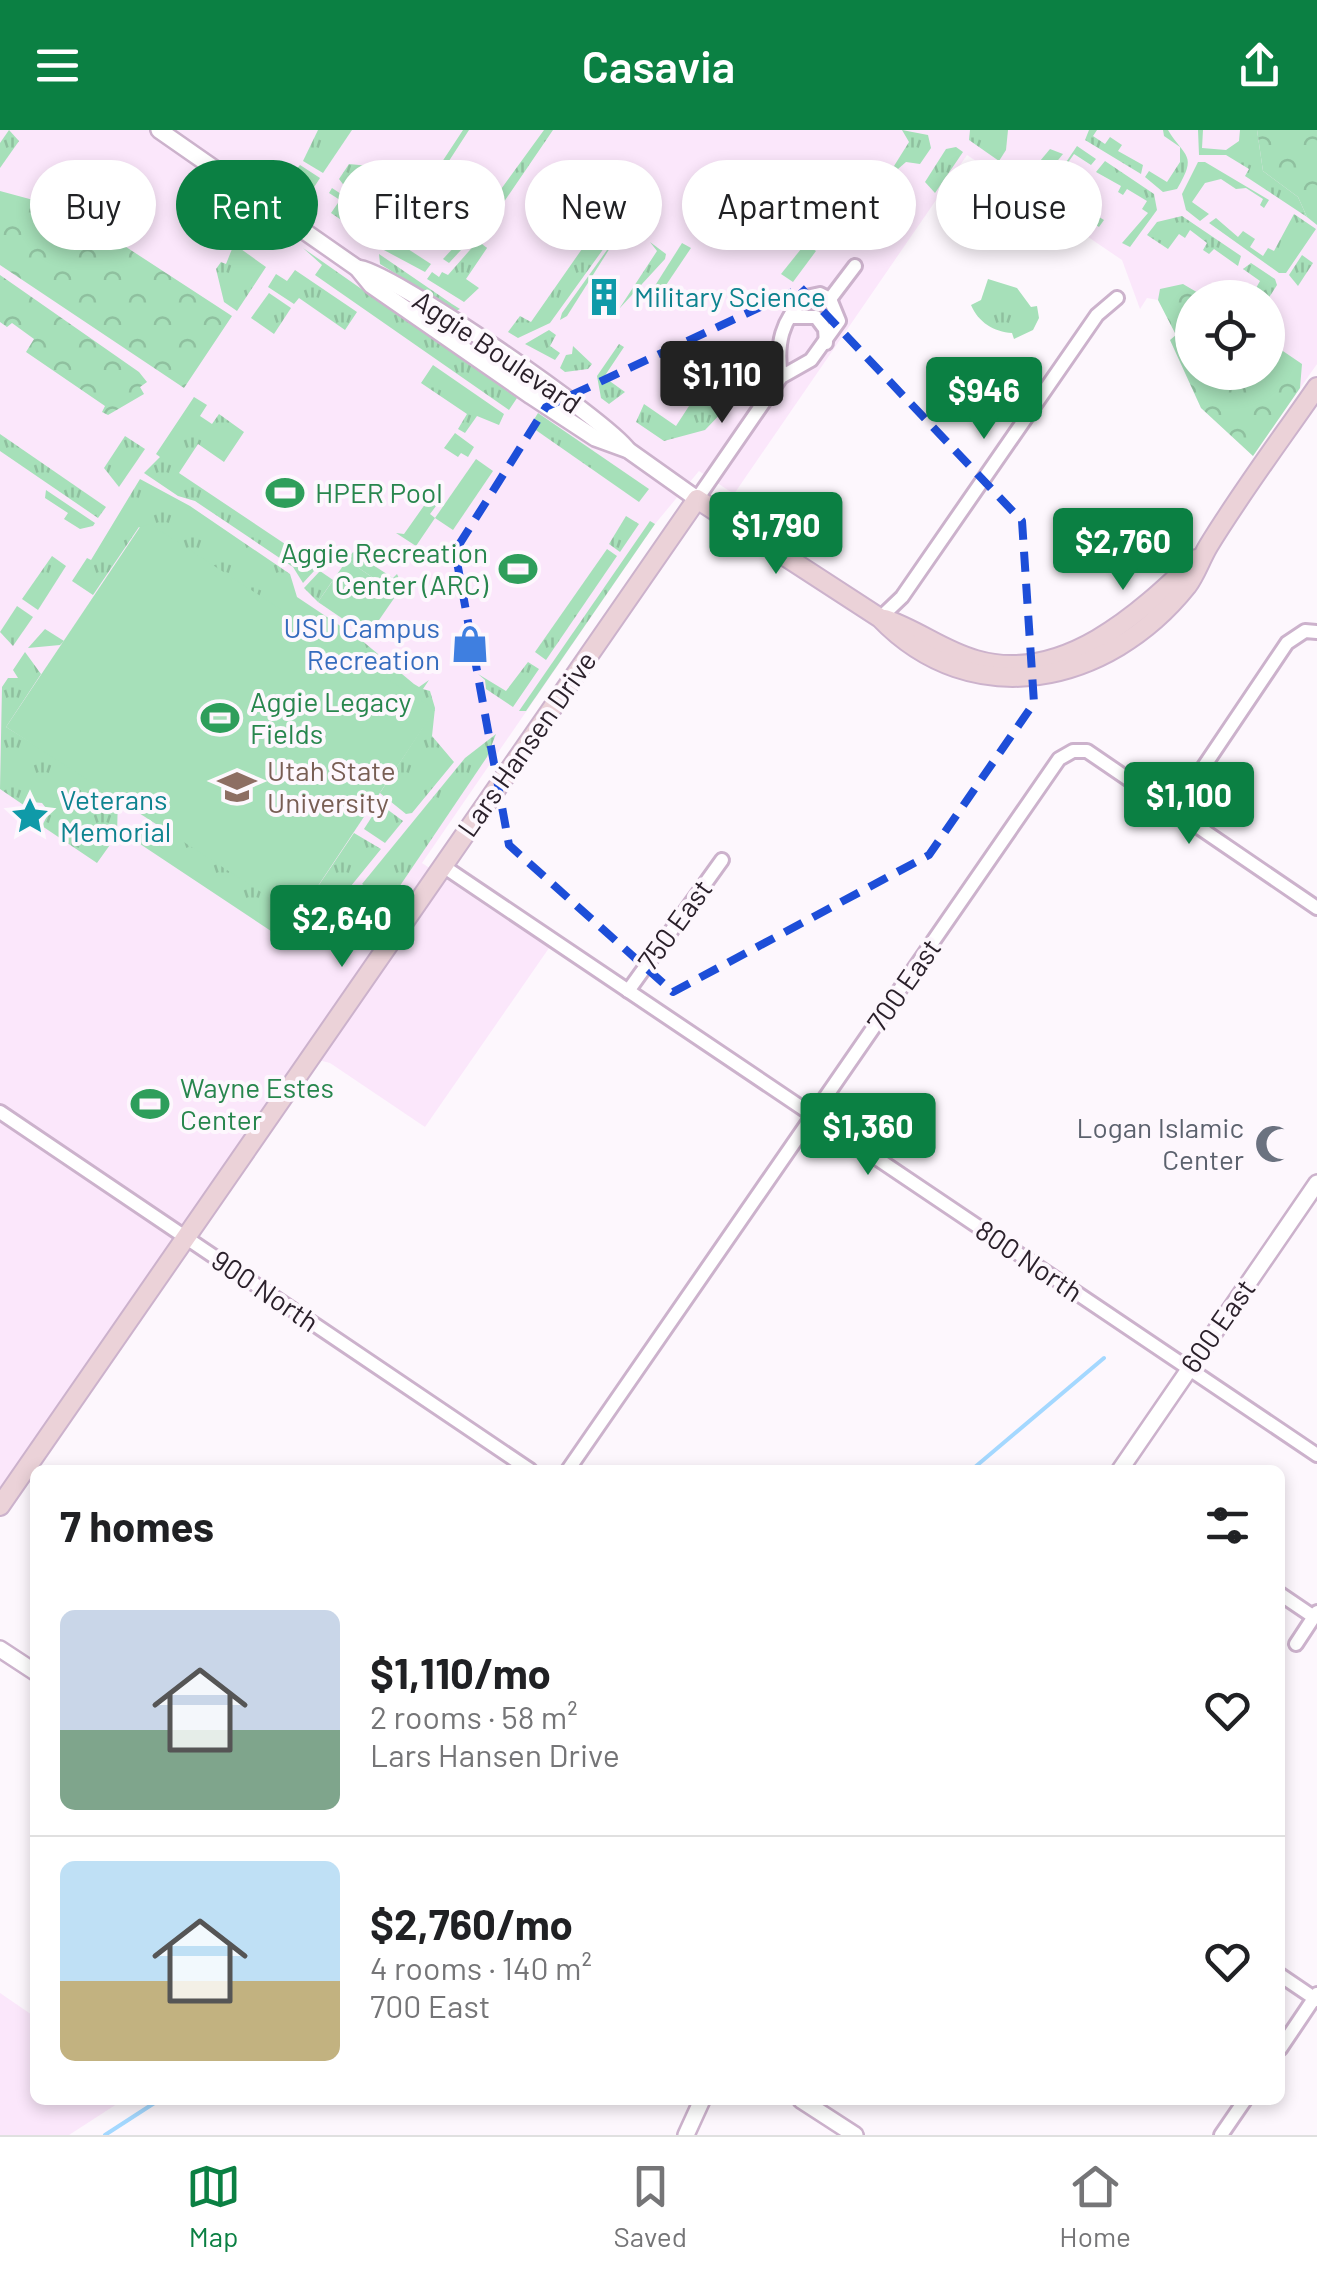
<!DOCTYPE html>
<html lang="en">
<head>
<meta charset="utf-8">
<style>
  body { margin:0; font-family:Barlow,sans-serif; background:#f6f6f6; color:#202124; height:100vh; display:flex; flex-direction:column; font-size:38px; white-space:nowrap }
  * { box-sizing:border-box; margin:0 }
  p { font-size:32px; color:#757577 }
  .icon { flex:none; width:55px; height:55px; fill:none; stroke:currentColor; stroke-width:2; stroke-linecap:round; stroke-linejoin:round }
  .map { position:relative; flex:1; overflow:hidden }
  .sheet { position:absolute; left:30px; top:1335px; width:1255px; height:640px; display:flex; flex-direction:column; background:#fff; border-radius:15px; box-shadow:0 5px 15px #0003 }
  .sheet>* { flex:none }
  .top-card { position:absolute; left:30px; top:30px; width:1258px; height:90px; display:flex; gap:20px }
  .buttons { position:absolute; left:1175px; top:150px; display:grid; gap:20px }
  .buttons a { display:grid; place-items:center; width:110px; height:110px; border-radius:50%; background:#fff; box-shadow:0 5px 15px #0003; font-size:50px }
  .price { position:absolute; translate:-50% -85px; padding:0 22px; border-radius:10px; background:#0b8043; color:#fff; font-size:32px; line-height:65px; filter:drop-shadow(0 2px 5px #0008) }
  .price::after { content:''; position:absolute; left:50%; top:60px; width:30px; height:22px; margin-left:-15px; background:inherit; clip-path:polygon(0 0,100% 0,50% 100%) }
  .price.active { background:#222; color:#fff }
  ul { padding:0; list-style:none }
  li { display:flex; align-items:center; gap:30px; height:250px; padding:0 30px }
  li+li { border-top:2px solid #e0e0e0 }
  li span { display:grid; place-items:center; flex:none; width:280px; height:200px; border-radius:15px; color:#555 }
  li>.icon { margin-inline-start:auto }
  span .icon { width:120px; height:120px; fill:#fffc; stroke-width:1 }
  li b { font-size:42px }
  h2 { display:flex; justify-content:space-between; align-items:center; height:120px; padding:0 30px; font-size:42px }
  .tag { padding:0 35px; border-radius:45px; background:#fff; box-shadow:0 5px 15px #0003; font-size:35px; line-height:90px }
  .tag.active { background:#0b8043; color:#fff }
  header { display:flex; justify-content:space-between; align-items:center; height:130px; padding:0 30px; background:#0b8043; color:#fff; font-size:45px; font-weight:600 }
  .dock { display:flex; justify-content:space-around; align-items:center; height:140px; border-top:2px solid #e0e0e0; background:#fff; font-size:28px; color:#757577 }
  .dock a { display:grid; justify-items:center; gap:5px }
  .dock .active { color:#0b8043 }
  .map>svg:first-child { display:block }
</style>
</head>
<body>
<header><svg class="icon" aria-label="menu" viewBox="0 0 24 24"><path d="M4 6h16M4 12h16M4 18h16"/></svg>Casavia<svg class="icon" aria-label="share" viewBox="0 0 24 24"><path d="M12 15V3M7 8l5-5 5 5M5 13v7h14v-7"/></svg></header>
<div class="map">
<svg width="1317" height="2005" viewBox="0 0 1317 2005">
  <defs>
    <pattern id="grass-tufts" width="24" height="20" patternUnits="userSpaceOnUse" patternTransform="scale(2.5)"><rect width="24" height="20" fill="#a6e0b9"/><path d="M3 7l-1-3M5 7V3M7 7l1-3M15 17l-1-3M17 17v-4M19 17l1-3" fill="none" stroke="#8fc09f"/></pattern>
    <pattern id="park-crowns" width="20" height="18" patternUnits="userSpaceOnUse" patternTransform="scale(2.5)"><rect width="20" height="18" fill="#a6e0b9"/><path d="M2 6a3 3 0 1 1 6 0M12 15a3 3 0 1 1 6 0" fill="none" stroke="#8fc09f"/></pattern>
  </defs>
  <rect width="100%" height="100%" fill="#fdf7fd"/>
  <g fill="#fbe7fb" fill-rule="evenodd">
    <path d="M 0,0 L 1317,0 L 1317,234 L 1253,326 L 1201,278 L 1170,210 L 1176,205 L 1165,183 L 1158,170 L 1147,168 L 1140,179 L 1122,130 L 967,25 L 734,364 L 699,341 L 655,394 L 422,733 L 549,818 L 425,997 L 330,933 L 303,926 L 0,1365 ZM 1192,168 L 1268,168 L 1268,242 L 1192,242 Z"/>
    <polygon points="0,1863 35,1887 35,1970 123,1970 69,2005 0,2005"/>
  </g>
  <g fill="url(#grass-tufts)">
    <polygon points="9,0 19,11 0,38 0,13"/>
    <polygon points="318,0 352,0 323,43 303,31"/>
    <polygon points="463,0 469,0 447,34 496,66 544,0 553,0 497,82 486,75 481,78 485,69 438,38"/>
    <polygon points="902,0 928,5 931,18 920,34 906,32 898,39 894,36 909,12"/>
    <polygon points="970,0 1008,0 1006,20 999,31 969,10"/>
    <polygon points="1089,0 1097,0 1093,6 1105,14 1110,7 1122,15 1118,21 1143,35 1141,44 1085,10"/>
    <path d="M 1163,0 L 1168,0 C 1185,28 1198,24 1177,59 L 1163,62 L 1145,47 L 1149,41 L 1167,52 L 1180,32 L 1180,17 L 1164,6 Z"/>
    <polygon points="1198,0 1203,0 1202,18 1226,20 1239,11 1240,0 1257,0 1263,41 1298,67 1307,87 1245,46 1249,39 1226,25 1199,25"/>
    <polygon points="1077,16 1096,29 1091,35 1074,24 1060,44 1060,60 1095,92 1099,87 1104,90 1099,97 1049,63 1048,59"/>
    <polygon points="956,17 963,22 935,63 925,52 946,19"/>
    <polygon points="1050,19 1063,24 1037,56 1025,49"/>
    <polygon points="279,30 295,41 300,35 320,48 307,68 301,64 304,59 288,49 282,57 267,47"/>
    <polygon points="1105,31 1154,64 1157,80 1130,117 1122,113 1148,83 1142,79 1147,71 1127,59 1123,65 1118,62 1121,56 1096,42"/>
    <polygon points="1198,32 1205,32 1269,70 1264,78 1260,75 1263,69 1246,58 1236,59 1221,49 1205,53 1192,72 1209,84 1200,91 1186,80 1182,64"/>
    <polygon points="349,34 369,36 349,62 339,49"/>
    <polygon points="399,44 403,46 380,83 375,80 370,88 374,92 365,106 331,83 340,70 329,63 332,58 370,83"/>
    <polygon points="882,68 892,75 880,81 878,95 871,97 861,115 858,101"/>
    <polygon points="1294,84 1316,99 1286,143 1279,143 1209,93 1216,88 1238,107 1243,101 1255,109 1250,117 1263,126 1268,118 1274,121"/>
    <polygon points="1182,86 1241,126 1238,136 1214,119 1209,124 1203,120 1207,113 1190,100 1185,108 1179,104 1168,119 1147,105 1157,92"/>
    <polygon points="482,87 487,92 449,133 443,129"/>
    <circle cx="253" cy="107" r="13"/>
    <polygon points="607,94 617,100 550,193 518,208 508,202 520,186 531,192 598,96 603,99"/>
    <polygon points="490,97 482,114 487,118 466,149 479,158 464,172 427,149 432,142 439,147 442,142 448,145"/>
    <polygon points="622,99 567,186 560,190 562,183"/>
    <polygon points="391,108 431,134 425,142 382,119"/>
    <polygon points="650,112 666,124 665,129 619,179 657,121"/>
    <polygon points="682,113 691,118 658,167 651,162"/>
    <polygon points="234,114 266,137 237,181 224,172 216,139 221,132 226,134"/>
    <polygon points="805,114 816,121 793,152 781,144"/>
    <polygon points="303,118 517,268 509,280 315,145 322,135"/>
    <polygon points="379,124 452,174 460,179 456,181 380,134"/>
    <polygon points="1302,125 1313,133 1298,156 1289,145"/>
    <polygon points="1251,133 1275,149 1277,155 1268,169 1251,167 1260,151 1243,139"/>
    <polygon points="295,140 357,182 345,200 299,168 294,174 268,157 276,144 287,151"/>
    <path d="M 988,149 L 1017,158 L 1031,177 L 1037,176 L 1039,188 L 1033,200 L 1014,209 L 1012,203 C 994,202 978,192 971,175 L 981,170 Z"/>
    <polygon points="269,163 291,178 274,204 251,188"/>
    <polygon points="549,200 556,205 550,216 560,223 555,230 525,214"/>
    <polygon points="469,209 580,285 576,293 464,216"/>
    <polygon points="619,214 624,217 604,247 625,262 609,274 601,268 597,246"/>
    <polygon points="573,216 592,234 588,239 565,242 560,238 566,225 572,224"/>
    <polygon points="738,226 756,236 737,264 709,245 719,231 729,238"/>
    <polygon points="433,235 504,284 499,295 477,286 465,303 458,299 467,284 421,253"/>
    <polygon points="702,256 729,275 705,300 664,311 636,292 644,274 676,296"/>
    <polygon points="194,267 207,275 200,286 212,294 219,284 244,302 224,332 198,314 179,343 303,426 314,441 303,453 293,437 195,371 178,366 144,343 160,327 156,324"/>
    <polygon points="538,283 649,359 639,372 530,296"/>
    <polygon points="455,303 474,317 468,327 461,323 458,327 444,318"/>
    <polygon points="0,304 106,377 98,388 0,321"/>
    <polygon points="125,306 145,319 119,357 104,338"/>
    <polygon points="140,349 190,376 290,444 297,467 360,509 414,554 419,557 429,550 423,559 430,561 435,578 432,606 454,632 412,683 406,684 380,663 434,580 139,397 93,465 72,451 87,428 91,430"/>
    <polygon points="46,360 95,393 93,396 80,399 64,389 68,383 45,368"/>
    <polygon points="428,370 436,376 430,384 435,388 416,416 396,403 404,404"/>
    <polygon points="626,386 639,394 620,422 609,414"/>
    <polygon points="650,391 655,394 526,581 519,581"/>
    <polygon points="607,419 617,426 546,530 535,522"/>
    <polygon points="353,422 393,448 397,444 402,455 397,464 347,430"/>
    <polygon points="52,426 66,436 38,480 22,469"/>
    <polygon points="320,441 333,450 318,472 304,458"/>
    <polygon points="17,476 33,487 13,516 0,502"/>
    <polygon points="45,499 64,511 60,515 28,518"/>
    <polygon points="25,522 41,544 6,597 118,666 117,705 97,733 42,696 49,682 42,673 32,672 28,678 0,659 2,557 8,548 18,548 13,540"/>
    <polygon points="528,532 539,539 513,577 486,559 485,550 478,544 506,561"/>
    <polygon points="496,604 487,627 389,772 362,754 465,628"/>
    <polygon points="380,674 403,691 385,713 364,699"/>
    <polygon points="161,694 292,782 302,780 354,703 381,719 312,804 286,811 131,708"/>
  </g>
  <g fill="url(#park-crowns)">
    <polygon points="1257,0 1317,0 1317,95 1307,87 1298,67 1263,41"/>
    <polygon points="0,61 37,71 59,87 100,100 232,186 184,258 0,135"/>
    <polygon points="0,145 139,242 147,252 140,257 144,264 108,285 102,282 105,276 26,222 34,209 12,193 7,197 0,192"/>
    <polygon points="1183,154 1205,167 1192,168 1192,242 1268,242 1268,211 1302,234 1300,258 1253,326 1201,278 1170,210 1176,205 1158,170 1160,159"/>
  </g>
  <g fill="#a6e0b9">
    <polygon points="476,329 493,341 453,400 435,388"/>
    <polygon points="150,394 435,580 302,780 292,782 6,597 140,397"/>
    <polygon points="347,430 397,464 368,506 318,472"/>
  </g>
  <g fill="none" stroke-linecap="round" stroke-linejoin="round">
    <g stroke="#a4d8ff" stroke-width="4">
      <polyline points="975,1337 1104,1228"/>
      <polyline points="105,2005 159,1970"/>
    </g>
    <g stroke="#ccb2cc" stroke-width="18">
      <g id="minor">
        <polyline points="830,169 855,136"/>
        <polyline points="790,187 816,187 825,199 826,213"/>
        <path d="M 697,369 L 781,247 L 811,230 L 839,191 L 830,169 L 820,164 L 806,167 C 781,190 776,214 781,247"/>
        <polyline points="880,488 902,467 1097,185 1117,168"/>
        <polyline points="1174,681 1287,513 1305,501 1317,502"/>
        <polyline points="443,736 1317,1325"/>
        <polyline points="628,861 722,730"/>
        <polyline points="0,982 530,1340"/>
        <polyline points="568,1340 1059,629 1073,621 1087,621 1317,778"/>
        <polyline points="1280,1464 1314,1487"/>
        <polyline points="1296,1514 1317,1482"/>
        <polyline points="1280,1845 1317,1870"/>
        <polyline points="1280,1919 1317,1864"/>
        <polyline points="1221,2005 1245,1970"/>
      </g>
    </g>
    <g stroke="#ccb2cc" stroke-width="20">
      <g id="tertiary">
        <polyline points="159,0 357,138 371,155 531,266 595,308 628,320 697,369"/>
        <path d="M 357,138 C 387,138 608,291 628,320"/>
        <polyline points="1120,1340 1317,1053"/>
        <polyline points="0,1519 35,1542"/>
        <polyline points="801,1970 855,2005"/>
        <polyline points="686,2005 702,1970"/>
      </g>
    </g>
    <g stroke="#ccb2cc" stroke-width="22">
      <g id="secondary">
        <path d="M 885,489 C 918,500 943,521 976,530 C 1062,555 1139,484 1196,429"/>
        <path d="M 0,1376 L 697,369 L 880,488 C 972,584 1108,555 1187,456 C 1196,444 1201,428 1209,415 C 1242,361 1281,309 1317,257"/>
      </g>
    </g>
    <use href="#minor" stroke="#fff" stroke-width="12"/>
    <use href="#tertiary" stroke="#fff" stroke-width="15"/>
    <use href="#secondary" stroke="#ebd2d8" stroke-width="18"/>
  </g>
  <path fill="none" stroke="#1d4ed8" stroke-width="8" stroke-dasharray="20 12" stroke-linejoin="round" d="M 801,158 L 1022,391 L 1034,573 L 929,725 L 673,862 L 509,715 L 455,421 L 546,277 Z"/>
  <defs>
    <g id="building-bare" transform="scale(3)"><path d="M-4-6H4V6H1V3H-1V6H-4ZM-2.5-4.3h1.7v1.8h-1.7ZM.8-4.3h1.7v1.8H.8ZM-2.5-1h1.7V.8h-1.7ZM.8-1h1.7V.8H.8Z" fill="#0f9aa8" stroke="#fdf7fd" stroke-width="2.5" paint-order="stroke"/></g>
    <g id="stadium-bare" transform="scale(3)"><path d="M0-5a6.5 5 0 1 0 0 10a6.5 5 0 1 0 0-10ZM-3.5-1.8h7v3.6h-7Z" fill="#2e9e5b" stroke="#fdf7fd" stroke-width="2.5" paint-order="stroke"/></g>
    <g id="shop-bare" transform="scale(3)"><path d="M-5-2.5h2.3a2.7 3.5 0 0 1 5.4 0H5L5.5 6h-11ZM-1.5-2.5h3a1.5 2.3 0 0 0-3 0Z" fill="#3f7fe0" stroke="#fdf7fd" stroke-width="2.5" paint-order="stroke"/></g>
    <g id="university-bare" transform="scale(3)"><path d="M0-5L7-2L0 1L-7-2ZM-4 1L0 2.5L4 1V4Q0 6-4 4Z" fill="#8d6e63" stroke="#fdf7fd" stroke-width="2.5" paint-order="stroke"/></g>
    <g id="sight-bare" transform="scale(3)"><path d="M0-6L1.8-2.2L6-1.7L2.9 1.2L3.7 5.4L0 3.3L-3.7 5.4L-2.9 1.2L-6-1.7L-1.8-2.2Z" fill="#0f9aa8" stroke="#fdf7fd" stroke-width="2.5" paint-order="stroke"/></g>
    <g id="mosque-bare" transform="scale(3)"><path d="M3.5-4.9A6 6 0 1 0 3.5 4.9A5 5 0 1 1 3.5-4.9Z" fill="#6b7280" stroke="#fdf7fd" stroke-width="2.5" paint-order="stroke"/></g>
  </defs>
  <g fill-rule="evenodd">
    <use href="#building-bare" x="604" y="167"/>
    <use href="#stadium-bare" x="285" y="363"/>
    <use href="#stadium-bare" x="518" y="439"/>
    <use href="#shop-bare" x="470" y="514"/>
    <use href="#stadium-bare" x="220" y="588"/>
    <use href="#university-bare" x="237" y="657"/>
    <use href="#sight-bare" x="30" y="686"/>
    <use href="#stadium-bare" x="150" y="974"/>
    <use href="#mosque-bare" x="1274" y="1014"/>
  </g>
  <g text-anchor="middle" stroke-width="8" stroke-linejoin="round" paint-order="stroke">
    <g font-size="28" fill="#0d838f" stroke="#fdf7fd" text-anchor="start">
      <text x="634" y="177">Military Science</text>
      <text x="60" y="680">Veterans<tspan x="60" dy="32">Memorial</tspan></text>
    </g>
    <g font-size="28" fill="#2b212b" stroke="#fdf7fd">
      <text transform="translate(497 222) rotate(34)" y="10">Aggie Boulevard</text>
      <text transform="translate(527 614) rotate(-55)" y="10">Lars Hansen Drive</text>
      <text transform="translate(675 795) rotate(-54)" y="10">750 East</text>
      <text transform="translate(904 855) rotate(-55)" y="10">700 East</text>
      <text transform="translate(1029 1131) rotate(34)" y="10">800 North</text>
      <text transform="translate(265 1161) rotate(34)" y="10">900 North</text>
      <text transform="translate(1218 1196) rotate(-55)" y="10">600 East</text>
    </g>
    <g font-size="28" fill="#27864d" stroke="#fdf7fd" text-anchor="start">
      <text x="315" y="373">HPER Pool</text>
      <text x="488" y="433" text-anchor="end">Aggie Recreation<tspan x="488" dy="32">Center (ARC)</tspan></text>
      <text x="250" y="582">Aggie Legacy<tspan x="250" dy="32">Fields</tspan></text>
      <text x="180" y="968">Wayne Estes<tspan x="180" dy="32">Center</tspan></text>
    </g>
    <g font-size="28" fill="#366cbe" stroke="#fdf7fd" text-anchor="end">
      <text x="440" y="508">USU Campus<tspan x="440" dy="32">Recreation</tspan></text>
    </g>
    <g font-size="28" fill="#785e54" stroke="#fdf7fd" text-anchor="start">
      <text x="267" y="651">Utah State<tspan x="267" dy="32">University</tspan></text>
    </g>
    <g font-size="28" fill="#5b616d" stroke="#fdf7fd" text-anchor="end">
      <text x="1244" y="1008">Logan Islamic<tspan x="1244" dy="32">Center</tspan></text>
    </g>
  </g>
</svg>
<div class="buttons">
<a><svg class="icon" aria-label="locate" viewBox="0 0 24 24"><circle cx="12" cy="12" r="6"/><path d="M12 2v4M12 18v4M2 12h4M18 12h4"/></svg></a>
</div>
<b class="price active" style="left:722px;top:296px">$1,110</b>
<b class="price" style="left:984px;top:312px">$946</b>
<b class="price" style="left:776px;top:447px">$1,790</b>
<b class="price" style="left:1123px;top:463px">$2,760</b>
<b class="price" style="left:1189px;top:717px">$1,100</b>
<b class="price" style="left:342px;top:840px">$2,640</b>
<b class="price" style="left:868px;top:1048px">$1,360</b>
<div class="top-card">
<a class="tag">Buy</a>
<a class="tag active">Rent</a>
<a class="tag">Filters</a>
<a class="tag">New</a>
<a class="tag">Apartment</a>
<a class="tag">House</a>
</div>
<section class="sheet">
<h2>7 homes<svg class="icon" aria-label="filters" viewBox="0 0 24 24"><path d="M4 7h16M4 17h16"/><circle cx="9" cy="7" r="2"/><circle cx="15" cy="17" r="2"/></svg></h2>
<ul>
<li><span style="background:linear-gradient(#c9d6e8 60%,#7fa58c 0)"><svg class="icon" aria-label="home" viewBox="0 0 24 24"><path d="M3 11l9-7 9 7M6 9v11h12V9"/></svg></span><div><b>$1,110/mo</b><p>2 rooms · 58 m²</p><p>Lars Hansen Drive</p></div><svg class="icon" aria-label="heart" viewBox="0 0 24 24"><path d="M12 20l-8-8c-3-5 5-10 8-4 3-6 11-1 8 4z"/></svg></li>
<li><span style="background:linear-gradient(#bfe0f5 60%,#c2b280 0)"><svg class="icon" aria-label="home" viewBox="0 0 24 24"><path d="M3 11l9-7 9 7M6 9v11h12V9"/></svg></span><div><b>$2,760/mo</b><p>4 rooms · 140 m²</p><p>700 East</p></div><svg class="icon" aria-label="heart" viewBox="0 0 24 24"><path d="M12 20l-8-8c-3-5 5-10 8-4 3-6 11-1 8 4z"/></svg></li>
</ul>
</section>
</div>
<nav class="dock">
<a class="active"><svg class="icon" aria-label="map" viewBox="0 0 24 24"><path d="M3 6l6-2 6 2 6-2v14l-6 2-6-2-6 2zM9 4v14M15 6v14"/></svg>Map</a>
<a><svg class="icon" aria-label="saved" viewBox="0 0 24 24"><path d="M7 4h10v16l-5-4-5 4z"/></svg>Saved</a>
<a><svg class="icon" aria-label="home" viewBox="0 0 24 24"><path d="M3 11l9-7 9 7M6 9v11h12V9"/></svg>Home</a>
</nav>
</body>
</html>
